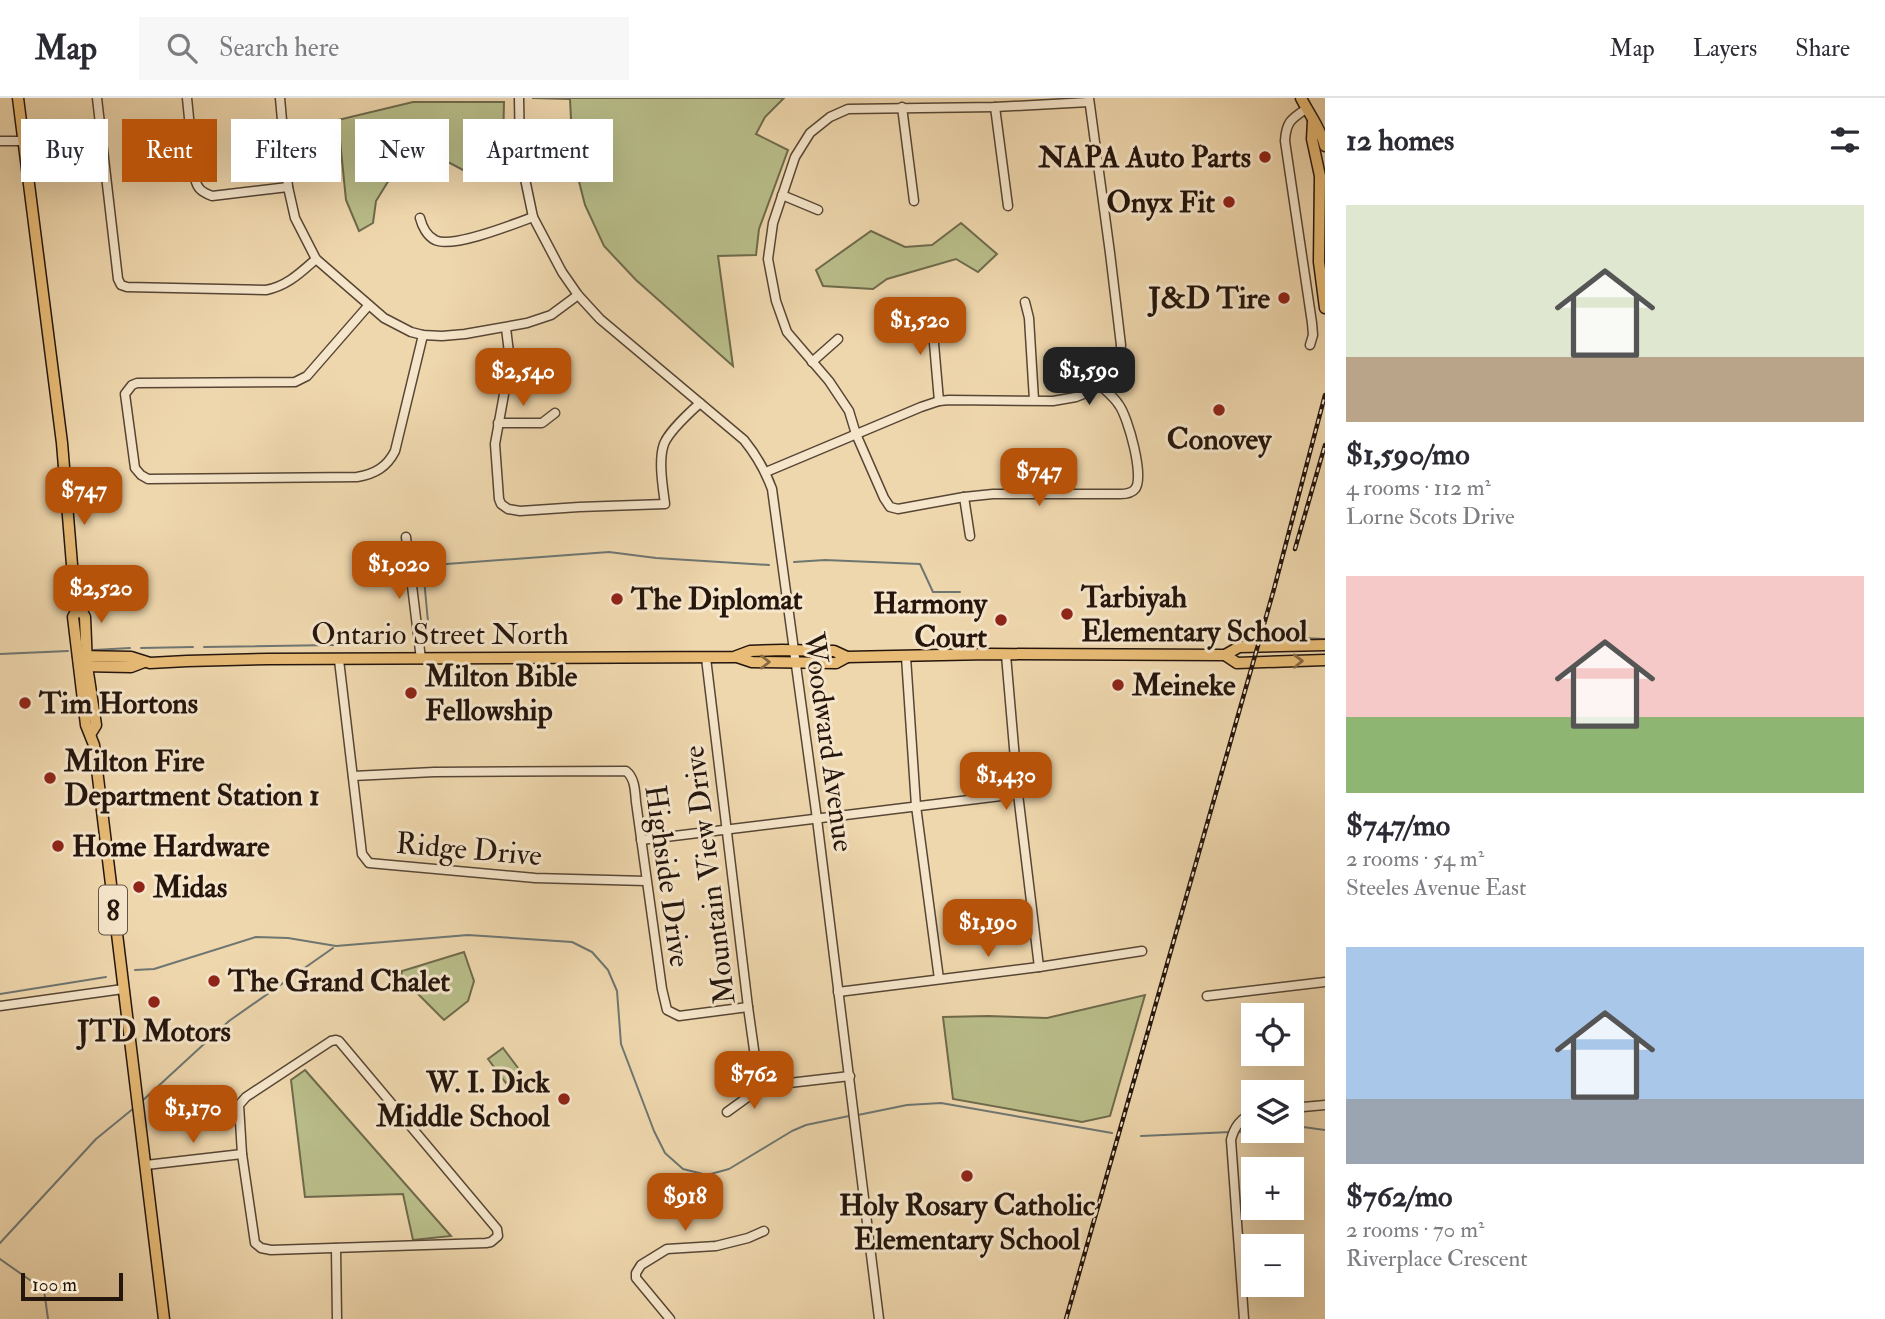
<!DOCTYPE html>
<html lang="en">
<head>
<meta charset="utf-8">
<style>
  body { margin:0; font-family:"IM FELL Double Pica",serif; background:#f7f7f7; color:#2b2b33; height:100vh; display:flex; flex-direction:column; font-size:26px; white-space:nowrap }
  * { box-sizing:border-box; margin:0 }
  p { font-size:23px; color:#7c7c81 }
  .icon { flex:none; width:38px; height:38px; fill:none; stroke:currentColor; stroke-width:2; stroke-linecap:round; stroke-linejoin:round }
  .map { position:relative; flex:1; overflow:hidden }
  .side { display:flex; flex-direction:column; background:#fff; width:560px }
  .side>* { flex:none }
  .hud { position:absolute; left:21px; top:21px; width:665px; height:63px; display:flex; gap:14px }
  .controls { position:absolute; left:1241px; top:905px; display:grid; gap:14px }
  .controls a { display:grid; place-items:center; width:63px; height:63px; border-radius:0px; background:#fff; box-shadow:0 7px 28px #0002; font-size:35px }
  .scale { position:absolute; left:21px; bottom:18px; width:102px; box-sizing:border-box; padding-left:7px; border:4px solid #24150d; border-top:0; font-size:19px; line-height:24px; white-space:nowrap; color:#24150d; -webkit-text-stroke:5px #f5e5ca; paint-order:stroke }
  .price { position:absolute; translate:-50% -60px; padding:0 16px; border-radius:14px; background:#b45309; color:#fff; font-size:23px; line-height:46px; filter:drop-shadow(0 2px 4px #0008) }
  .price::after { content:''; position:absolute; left:50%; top:42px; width:21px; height:16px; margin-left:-10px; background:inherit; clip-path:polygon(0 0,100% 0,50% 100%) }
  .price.selected { background:#222; color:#fff }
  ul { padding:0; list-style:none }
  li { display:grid; align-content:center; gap:14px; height:371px; padding:0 21px }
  li span { display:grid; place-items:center; height:217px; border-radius:0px; color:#555 }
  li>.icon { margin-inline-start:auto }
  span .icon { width:126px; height:126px; fill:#fffc; stroke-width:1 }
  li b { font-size:30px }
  h2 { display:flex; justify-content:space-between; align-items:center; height:84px; padding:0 21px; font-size:30px }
  .tag { padding:0 24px; border-radius:0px; background:#fff; box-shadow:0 7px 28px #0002; font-size:24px; line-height:63px }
  .tag.selected { background:#b45309; color:#fff }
  header { display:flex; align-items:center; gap:42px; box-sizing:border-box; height:98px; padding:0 35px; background:#fff; border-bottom:2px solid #e1e1e2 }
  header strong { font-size:33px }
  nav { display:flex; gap:38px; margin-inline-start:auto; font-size:24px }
  .search { width:490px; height:63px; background:#f7f7f7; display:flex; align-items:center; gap:18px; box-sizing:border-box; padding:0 24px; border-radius:0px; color:#7c7c81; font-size:26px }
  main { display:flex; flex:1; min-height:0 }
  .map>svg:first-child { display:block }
</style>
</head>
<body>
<header>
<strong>Map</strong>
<div class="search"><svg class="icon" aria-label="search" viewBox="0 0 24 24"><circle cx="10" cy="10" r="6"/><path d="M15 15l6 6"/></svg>Search here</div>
<nav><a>Map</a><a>Layers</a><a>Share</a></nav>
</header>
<main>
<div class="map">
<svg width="1325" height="1221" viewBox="0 0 1325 1221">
  <rect width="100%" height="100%" fill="#efd7ad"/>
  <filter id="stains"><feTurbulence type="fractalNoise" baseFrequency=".00286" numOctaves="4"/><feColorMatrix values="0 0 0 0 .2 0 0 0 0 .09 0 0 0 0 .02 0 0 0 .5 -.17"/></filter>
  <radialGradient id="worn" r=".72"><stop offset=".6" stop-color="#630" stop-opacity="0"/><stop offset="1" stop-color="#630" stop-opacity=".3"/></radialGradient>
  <g fill="#b9be8a" stroke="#6e6a4c" stroke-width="2">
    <polygon points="532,0 784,0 765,19 756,36 788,52 759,131 756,157 718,158 733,268 636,182 604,148 585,107 573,60 570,1"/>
    <polygon points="413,4 504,4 503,47 475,46 478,80 450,65 414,63 389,82 376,103 373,125 359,133 346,102 338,22"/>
    <polygon points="961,125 997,156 978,174 956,161 887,181 873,191 823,188 816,172 871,133 905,149 932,147"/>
    <polygon points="464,854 474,883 468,903 444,922 401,879 402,873"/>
    <polygon points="1145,897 1110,1018 1082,1024 953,1001 943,919 988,918 1047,920"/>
    <polygon points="503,950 521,974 506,985 488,961"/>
    <polygon points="305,972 451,1138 413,1142 403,1096 305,1099 291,982"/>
  </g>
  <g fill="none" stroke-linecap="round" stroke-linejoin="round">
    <g stroke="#6e7672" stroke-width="2">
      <polyline points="794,464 825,462 920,466 933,494 960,494"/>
      <polyline points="425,535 428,524 423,470 433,467 609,454 656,460 769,467"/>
      <polyline points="1278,539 1325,541"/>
      <polyline points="204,549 400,546"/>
      <polyline points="141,550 193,549"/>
      <polyline points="94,552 130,550"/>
      <polyline points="0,556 68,553"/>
      <polyline points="135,872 154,871 256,839 288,840 336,848 468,837 572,844 592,854 608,872 617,893 621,946 654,1033 665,1055 683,1071 707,1077 729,1071 792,1033 806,1027 849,1018"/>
      <polyline points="0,896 106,879"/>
      <polyline points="141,1004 229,923 333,850"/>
      <polyline points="858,1017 907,1007 941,1005 1112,1035"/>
      <polyline points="1292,1030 1303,1029 1325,1032"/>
      <polyline points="1237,1034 1270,1032"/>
      <polyline points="1141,1038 1231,1034"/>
      <polyline points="0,1145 96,1041 134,1010"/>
      <polyline points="0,1161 44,1192 48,1221"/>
    </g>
    <g stroke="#574635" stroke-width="11">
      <g id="minor">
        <path d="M 97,0 L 118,181 L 121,187 L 127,189 L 266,192 C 287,188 300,175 316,161"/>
        <path d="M 187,0 L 195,80 C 197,91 202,94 212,98 L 288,89"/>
        <polyline points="280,0 288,89 295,120 316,161 384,220 411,234 423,237 442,238 465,236 527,225 551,217 578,197"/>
        <path d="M 519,0 L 520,57 L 533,119 L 562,174 L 578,197 L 600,221 L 744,342 C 757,358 765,372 772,391 L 817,721 L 879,1221"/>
        <path d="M 1089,4 L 995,9 L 848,11 L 830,19 L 810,35 L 795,59 L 773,125 L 768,161 L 776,203 L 787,234 L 829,283 L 849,313 L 856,336 L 884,400 L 890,409 L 898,411 L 964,399 L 993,396 L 1120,396 C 1125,396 1132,395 1135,391 C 1145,380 1128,319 1119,307 C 1114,299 1106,293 1100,287"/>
        <polyline points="902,9 914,103"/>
        <polyline points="995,9 1008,108"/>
        <path d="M 1306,11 C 1291,21 1286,24 1285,43 L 1312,225 L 1313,237 L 1310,247"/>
        <polyline points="0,43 22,43"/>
        <polyline points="782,97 818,112"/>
        <path d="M 420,120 C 422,128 427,138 435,142 C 452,151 514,126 533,119"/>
        <polyline points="1025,204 1029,220 1034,302"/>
        <path d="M 368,208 L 307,278 L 295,284 L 137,285 L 132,287 L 125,296 L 135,370 L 141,377 L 148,381 L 357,379 C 375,376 387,369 395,353 L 423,237"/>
        <polyline points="931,211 939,303"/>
        <path d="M 506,230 L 510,263 L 495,346 L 499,401 L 501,406 L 508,411 L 520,413 L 579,409 L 665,406 C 663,390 658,362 664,346 C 669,333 689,315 700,305"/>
        <polyline points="812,264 838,241"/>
        <polyline points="498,325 542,325 555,315"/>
        <polyline points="766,374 921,309 939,303 949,302 1053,303 1076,299 1091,293 1100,287 1119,262 1121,247 1110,155 1089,0"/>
        <polyline points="964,399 970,438"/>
        <polyline points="406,439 421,561"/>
        <polyline points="1006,557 1018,696 1039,869"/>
        <polyline points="906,559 916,708 939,881"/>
        <polyline points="706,560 748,909 757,973 763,988"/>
        <polyline points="339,562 362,756 369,765 535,780 646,783"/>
        <path d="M 353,678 L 434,674 L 626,673 C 635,680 635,693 636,704 L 662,891 L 667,912 L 679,918 L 748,909"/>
        <polyline points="641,742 1018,696"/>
        <polyline points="838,894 1039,869 1142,853"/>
        <polyline points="1207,898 1325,884"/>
        <polyline points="0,908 123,891"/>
        <polygon points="336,942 339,943 497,1131 498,1138 491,1144 486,1145 271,1152 261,1150 255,1145 242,1056 239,1007 246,999 331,943"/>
        <polyline points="1292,1010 1325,1007"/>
        <polyline points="727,1014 763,988 850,978"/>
        <polyline points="146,1067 242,1056"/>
        <polyline points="336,1150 337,1221"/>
        <polyline points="670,1221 636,1180 636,1175 641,1167 667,1151 716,1148 748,1140 764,1133"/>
        <path d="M 1244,1221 L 1231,1042 C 1234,1029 1241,1020 1253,1015"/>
      </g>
    </g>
    <g stroke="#24150d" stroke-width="13">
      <g id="major">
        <polyline points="18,0 62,345 74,491 79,508 85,519 87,568 96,627 91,635"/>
        <path d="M 1301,0 C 1309,16 1321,31 1325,48"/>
        <polyline points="1313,23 1312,41 1320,78 1319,164 1325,210"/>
        <polyline points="79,508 73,519 86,627 94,647 164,1221"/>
        <polyline points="1225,557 1237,565 1325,562"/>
        <polyline points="78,558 131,559 150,565 187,563 268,561 734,559 750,553 782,552 834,553 847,559 988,556 1225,557 1239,549 1325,547"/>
        <polyline points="737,559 752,564 836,565 847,559"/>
        <polyline points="83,568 131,569 144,564"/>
      </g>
    </g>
    <use href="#minor" stroke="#f5e5ca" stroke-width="8"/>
    <use href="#major" stroke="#e8bc76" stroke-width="10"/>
    <g stroke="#24150d" stroke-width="4.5">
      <g id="rail">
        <polyline points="1295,451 1325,347"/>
        <polyline points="1066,1221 1274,491 1325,297"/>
      </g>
    </g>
    <use href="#rail" stroke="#f5e5ca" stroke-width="2" stroke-dasharray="5" stroke-linecap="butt"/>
  </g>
  <defs><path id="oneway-chevron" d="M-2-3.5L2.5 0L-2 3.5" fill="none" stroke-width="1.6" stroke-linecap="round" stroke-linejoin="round" transform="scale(1.75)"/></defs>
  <g stroke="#866842">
    <use href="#oneway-chevron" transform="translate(1298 563) rotate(-2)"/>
    <use href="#oneway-chevron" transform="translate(765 564)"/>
  </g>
  <g fill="#8f2418" stroke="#f5e5ca" stroke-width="2.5">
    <circle cx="1265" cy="59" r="7"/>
    <circle cx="1229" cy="104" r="7"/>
    <circle cx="1284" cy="200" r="7"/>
    <circle cx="1219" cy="312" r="7"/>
    <circle cx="617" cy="501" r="7"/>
    <circle cx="1067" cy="516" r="7"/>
    <circle cx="1001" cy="522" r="7"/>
    <circle cx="1118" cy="587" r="7"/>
    <circle cx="411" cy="595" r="7"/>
    <circle cx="25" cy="605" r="7"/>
    <circle cx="50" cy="680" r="7"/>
    <circle cx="58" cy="748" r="7"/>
    <circle cx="139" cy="789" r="7"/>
    <circle cx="214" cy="883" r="7"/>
    <circle cx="154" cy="904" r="7"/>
    <circle cx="564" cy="1001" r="7"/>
    <circle cx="967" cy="1078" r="7"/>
  </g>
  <g text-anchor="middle" stroke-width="6" stroke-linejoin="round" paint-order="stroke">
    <rect fill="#f5e5ca" stroke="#635346" stroke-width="2" x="99" y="787.5" width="28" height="49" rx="5"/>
    <g font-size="28" font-weight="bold" fill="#24150d">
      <text x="113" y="822">8</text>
    </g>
    <g font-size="30" font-weight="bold" fill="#24150d" stroke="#f5e5ca" text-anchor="start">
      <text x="1251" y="69" text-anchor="end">NAPA Auto Parts</text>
      <text x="1215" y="114" text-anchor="end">Onyx Fit</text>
      <text x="1270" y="210" text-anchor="end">J&amp;D Tire</text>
      <text x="1219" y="351" text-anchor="middle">Conovey</text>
      <text x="1081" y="509">Tarbiyah<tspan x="1081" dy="34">Elementary School</tspan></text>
      <text x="631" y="511">The Diplomat</text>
      <text x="987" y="515" text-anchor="end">Harmony<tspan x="987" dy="34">Court</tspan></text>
      <text x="425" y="588">Milton Bible<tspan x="425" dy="34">Fellowship</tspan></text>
      <text x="1132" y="597">Meineke</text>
      <text x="39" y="615">Tim Hortons</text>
      <text x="64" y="673">Milton Fire<tspan x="64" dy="34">Department Station 1</tspan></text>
      <text x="72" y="758">Home Hardware</text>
      <text x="153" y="799">Midas</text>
      <text x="228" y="893">The Grand Chalet</text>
      <text x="154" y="943" text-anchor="middle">JTD Motors</text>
      <text x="550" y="994" text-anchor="end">W. I. Dick<tspan x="550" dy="34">Middle School</tspan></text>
      <text x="967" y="1117" text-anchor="middle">Holy Rosary Catholic<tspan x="967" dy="34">Elementary School</tspan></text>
    </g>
    <g font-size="30" fill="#24150d" stroke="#f5e5ca">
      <text x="440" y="546">Ontario Street North</text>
      <text transform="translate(829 644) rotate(82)" y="10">Woodward Avenue</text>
      <text transform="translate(469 751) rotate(5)" y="10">Ridge Drive</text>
      <text transform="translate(709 777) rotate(-97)" y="10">Mountain View Drive</text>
      <text transform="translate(668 778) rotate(82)" y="10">Highside Drive</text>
    </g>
  </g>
  <rect width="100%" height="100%" filter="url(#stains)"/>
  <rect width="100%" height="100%" fill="url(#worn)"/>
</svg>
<div class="controls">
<a><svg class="icon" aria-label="locate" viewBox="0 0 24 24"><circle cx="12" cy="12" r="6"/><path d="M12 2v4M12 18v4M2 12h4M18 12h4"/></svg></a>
<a><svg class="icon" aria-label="layers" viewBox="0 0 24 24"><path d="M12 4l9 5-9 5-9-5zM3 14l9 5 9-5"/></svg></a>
<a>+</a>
<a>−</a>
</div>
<div class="scale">100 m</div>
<b class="price" style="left:920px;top:259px">$1,520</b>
<b class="price selected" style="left:1089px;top:309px">$1,590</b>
<b class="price" style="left:523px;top:310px">$2,540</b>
<b class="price" style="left:1039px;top:410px">$747</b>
<b class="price" style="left:84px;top:429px">$747</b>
<b class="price" style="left:399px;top:503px">$1,020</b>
<b class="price" style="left:101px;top:527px">$2,520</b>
<b class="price" style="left:1006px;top:714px">$1,430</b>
<b class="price" style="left:988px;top:861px">$1,190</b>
<b class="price" style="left:754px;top:1013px">$762</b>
<b class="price" style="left:193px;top:1047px">$1,170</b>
<b class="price" style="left:685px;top:1135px">$918</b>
<div class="hud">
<a class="tag">Buy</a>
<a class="tag selected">Rent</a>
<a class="tag">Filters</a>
<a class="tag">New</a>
<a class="tag">Apartment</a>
</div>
</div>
<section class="side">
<h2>12 homes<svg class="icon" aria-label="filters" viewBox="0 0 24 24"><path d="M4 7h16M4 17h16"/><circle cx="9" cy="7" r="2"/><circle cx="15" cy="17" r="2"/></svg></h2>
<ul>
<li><span style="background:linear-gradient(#dfe7d0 70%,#b9a48a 0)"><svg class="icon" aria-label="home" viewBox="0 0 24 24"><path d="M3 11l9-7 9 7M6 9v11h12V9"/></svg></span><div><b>$1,590/mo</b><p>4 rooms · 112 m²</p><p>Lorne Scots Drive</p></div></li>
<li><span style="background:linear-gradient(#f6c9c9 65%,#8fb573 0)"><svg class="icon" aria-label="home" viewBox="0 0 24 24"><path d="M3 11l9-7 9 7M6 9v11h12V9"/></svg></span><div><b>$747/mo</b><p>2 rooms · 54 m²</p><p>Steeles Avenue East</p></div></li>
<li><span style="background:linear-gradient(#a9c7e8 70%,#9aa5b1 0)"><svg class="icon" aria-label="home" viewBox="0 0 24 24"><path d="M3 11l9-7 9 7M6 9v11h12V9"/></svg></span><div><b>$762/mo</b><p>2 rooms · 70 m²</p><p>Riverplace Crescent</p></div></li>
</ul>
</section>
</main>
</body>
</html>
